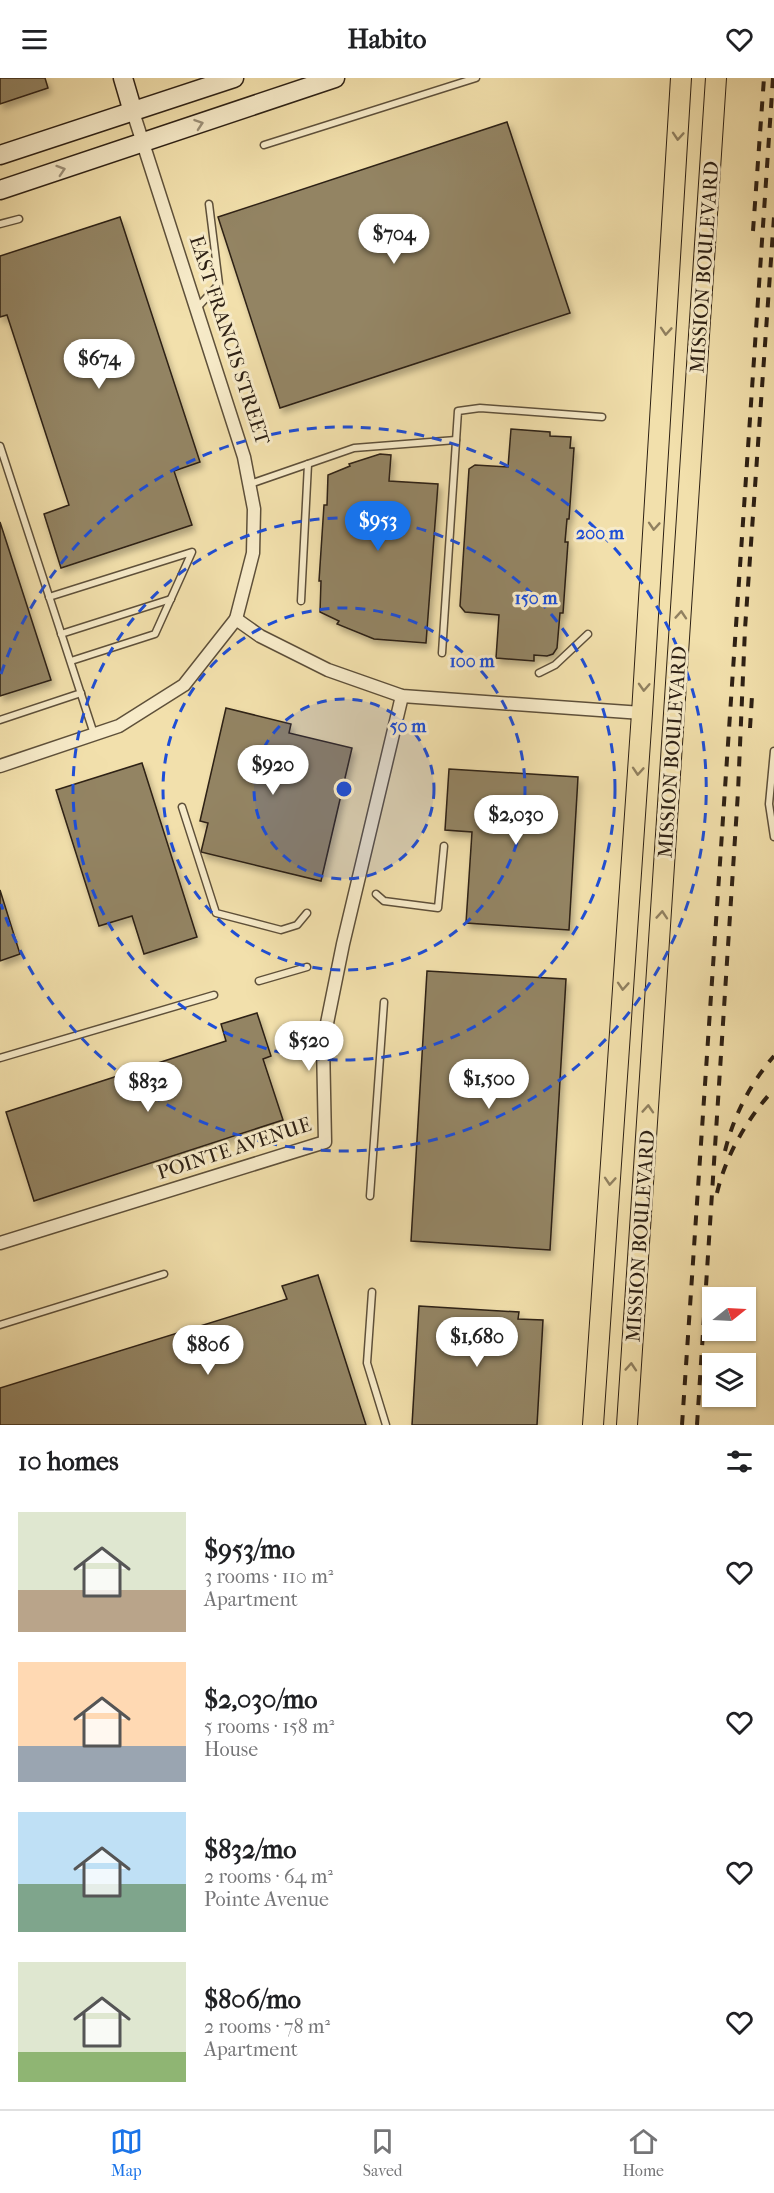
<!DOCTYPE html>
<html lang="en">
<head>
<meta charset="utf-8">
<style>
  body { margin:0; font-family:"IM FELL French Canon",serif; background:#f6f6f6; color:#202124; height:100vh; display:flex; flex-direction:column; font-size:22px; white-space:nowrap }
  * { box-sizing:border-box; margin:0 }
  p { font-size:20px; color:#757577 }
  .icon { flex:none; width:33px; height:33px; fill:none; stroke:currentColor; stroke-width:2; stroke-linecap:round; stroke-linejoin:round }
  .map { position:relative; height:1347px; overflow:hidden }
  .sheet { display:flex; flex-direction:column; background:#fff; flex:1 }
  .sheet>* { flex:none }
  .needle { width:39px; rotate:72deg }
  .controls { position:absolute; left:702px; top:1209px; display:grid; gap:12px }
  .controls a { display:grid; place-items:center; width:54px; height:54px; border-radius:0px; background:#fff; box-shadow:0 2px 4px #0004; font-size:30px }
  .price { position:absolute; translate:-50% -51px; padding:0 14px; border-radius:21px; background:#fff; color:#222; font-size:20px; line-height:39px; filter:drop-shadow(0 2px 3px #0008) }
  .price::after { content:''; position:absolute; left:50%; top:36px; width:18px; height:14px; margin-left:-9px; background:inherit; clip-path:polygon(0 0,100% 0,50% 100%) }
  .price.current { background:#1a73e8; color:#fff }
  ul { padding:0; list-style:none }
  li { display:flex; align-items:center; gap:18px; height:150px; padding:0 18px }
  li span { display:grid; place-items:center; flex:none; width:168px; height:120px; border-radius:0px; color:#555 }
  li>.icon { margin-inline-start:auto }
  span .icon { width:72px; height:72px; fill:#fffc; stroke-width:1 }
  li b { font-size:26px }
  h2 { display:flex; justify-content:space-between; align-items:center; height:72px; padding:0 18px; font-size:26px }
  header { display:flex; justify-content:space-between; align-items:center; height:78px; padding:0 18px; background:#fff; font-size:27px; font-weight:700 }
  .dock { display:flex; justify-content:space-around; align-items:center; height:84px; border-top:2px solid #e0e0e0; background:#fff; font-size:16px; color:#757577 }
  .dock a { display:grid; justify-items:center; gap:3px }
  .dock .current { color:#1a73e8 }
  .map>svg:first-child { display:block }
</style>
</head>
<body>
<header><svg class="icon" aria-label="menu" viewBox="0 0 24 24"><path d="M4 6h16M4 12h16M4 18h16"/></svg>Habito<svg class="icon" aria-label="heart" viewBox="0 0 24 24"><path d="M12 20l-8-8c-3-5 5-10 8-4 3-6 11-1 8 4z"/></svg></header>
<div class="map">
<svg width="774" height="1347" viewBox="0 0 774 1347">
  <defs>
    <filter id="shadow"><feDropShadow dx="3" dy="5" stdDeviation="3" flood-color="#0004"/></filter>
  </defs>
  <rect width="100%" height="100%" fill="#f2e0ac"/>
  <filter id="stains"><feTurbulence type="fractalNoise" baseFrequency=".00333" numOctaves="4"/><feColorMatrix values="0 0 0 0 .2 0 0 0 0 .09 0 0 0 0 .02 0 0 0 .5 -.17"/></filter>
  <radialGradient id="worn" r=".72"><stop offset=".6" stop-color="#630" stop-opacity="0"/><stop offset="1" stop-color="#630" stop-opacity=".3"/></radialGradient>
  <g fill="#938463" stroke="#2d2014" stroke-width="1.5" filter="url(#shadow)">
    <polygon points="0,0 45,0 48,10 0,26"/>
    <polygon points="507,44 570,235 280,330 218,139"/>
    <polygon points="120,139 200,384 174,393 192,447 61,490 44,436 69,427 7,237 0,239 0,178"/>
    <polygon points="511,351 550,354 550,358 571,359 570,370 574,370 569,441 567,441 565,464 568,464 563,535 560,535 557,570 553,576 547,578 534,577 534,583 496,580 499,537 465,534 460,528 469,391 475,387 508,389"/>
    <polygon points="380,376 391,377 389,403 438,406 426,565 374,561 337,546 339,543 320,534 321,503 319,503 324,427 327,427 328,397 350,388 349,386"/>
    <polygon points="0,444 51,602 0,618"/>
    <polygon points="226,630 291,646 289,655 352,670 321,803 201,774 208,745 200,743"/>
    <polygon points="142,685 197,859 144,876 132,838 99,848 56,712"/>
    <polygon points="449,691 578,699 569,852 466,845 472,754 445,752"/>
    <polygon points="0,812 20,876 0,883"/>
    <polygon points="427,893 566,901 550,1172 411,1163"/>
    <polygon points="257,935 271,978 263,981 283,1042 34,1123 6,1034 226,963 221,946"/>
    <polygon points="318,1197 366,1347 0,1347 0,1310 287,1221 282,1208"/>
    <polygon points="419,1228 519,1234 518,1241 543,1242 537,1347 412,1347"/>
  </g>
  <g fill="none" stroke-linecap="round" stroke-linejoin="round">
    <g stroke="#5e503a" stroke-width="9">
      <g id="lane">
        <polyline points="264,67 476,0"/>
        <polyline points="0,146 19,141"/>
        <polyline points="197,230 219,206 209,126"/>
        <polyline points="0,368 94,656"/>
        <polyline points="250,406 354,370 456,362"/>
        <polyline points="49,519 192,474 155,556 71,583"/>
        <polyline points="301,523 308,386"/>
        <polyline points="61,556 171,521"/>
        <polyline points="442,575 458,333 480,330 602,339"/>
        <polyline points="539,595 555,587 588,556"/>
        <polyline points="0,642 81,615"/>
        <polyline points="774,673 769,726 774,759"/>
        <polyline points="182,729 216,835 281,852 297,847 307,835"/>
        <polyline points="376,816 384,823 438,830 444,768"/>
        <polyline points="259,903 307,889"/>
        <polyline points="0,980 214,917"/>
        <polyline points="370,1118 384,924"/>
        <polyline points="372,1214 367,1285 386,1347"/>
        <polyline points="0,1247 164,1196"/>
      </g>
    </g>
    <g stroke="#5e503a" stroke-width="15">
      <g id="street">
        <polyline points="133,34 244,379 254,431 253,475 236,541"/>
        <polyline points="0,688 119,648 184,607 236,541 260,558 328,592 402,618 642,635"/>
        <polyline points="0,1165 325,1064 323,965 343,866 402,618"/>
      </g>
    </g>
    <g stroke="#2d2014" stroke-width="21">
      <g id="secondary">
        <polyline points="123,0 133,34"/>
        <polyline points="0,77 234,0"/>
        <polyline points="0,112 335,0"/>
      </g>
    </g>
    <g stroke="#2d2014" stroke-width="22">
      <g id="primary">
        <polyline points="593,1347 642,635 681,0"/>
        <polyline points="627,1347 716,0"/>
      </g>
    </g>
    <use href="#lane" stroke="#f7ebc9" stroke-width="6"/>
    <use href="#street" stroke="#f7ebc9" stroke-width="12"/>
    <use href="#secondary" stroke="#f7ebc9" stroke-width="18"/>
    <use href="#primary" stroke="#f2e0ac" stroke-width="20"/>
    <g stroke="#2d2014" stroke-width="4" stroke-dasharray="10 10" stroke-linecap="butt">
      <polyline points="753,153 764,0"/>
      <polyline points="750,650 752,618"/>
      <path d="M 725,1073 C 734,1037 750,1006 774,978"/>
      <path d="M 717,1115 C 726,1076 748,1040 774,1011"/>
      <polyline points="682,1347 773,0"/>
      <polyline points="697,1347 738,714 745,551 774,139"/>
    </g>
  </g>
  <defs><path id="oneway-chevron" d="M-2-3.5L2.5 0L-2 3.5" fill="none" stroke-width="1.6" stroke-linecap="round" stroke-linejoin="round" transform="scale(1.5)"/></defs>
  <g stroke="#9c9078">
    <use href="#oneway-chevron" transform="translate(199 46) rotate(-19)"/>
    <use href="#oneway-chevron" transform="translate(61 92) rotate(-18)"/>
  </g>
  <g stroke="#908060">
    <use href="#oneway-chevron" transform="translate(678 58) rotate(94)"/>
    <use href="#oneway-chevron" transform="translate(666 253) rotate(94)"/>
    <use href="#oneway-chevron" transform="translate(654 448) rotate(94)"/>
    <use href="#oneway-chevron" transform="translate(681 537) rotate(-86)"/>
    <use href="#oneway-chevron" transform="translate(644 609) rotate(93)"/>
    <use href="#oneway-chevron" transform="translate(638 693) rotate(94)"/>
    <use href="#oneway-chevron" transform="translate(662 837) rotate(-86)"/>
    <use href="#oneway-chevron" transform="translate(623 908) rotate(94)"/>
    <use href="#oneway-chevron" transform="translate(648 1031) rotate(-86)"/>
    <use href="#oneway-chevron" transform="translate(610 1103) rotate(94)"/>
    <use href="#oneway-chevron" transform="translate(631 1289) rotate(-86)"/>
  </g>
  <circle cx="344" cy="711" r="90" fill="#1d4ed8" fill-opacity=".12"/>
  <g fill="none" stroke="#1d4ed8" stroke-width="3" stroke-dasharray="10 8">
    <circle cx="344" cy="711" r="90"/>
    <circle cx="344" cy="711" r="181"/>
    <circle cx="344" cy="711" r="271"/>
    <path d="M1 596A362 362 0 1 1 1 826"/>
  </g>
  <g text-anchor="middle" stroke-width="6" stroke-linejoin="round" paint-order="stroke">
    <g font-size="20" fill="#2d2014" stroke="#f7ebc9">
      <text transform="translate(704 189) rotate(-86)" y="7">MISSION BOULEVARD</text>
      <text transform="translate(230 262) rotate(72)" y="7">EAST FRANCIS STREET</text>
      <text transform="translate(672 674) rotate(-86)" y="7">MISSION BOULEVARD</text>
      <text transform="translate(234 1070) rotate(-18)" y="7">POINTE AVENUE</text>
      <text transform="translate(640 1158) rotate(-86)" y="7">MISSION BOULEVARD</text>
    </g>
  </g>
  <circle cx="344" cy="711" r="9" fill="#1d4ed8" stroke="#f7ebc9" stroke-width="3"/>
  <g font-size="18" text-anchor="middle" font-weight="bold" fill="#1d4ed8" stroke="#f7ebc9" stroke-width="6" stroke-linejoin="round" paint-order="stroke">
    <text x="600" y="461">200 m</text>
    <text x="536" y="526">150 m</text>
    <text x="472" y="589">100 m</text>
    <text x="408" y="654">50 m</text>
  </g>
  <rect width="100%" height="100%" filter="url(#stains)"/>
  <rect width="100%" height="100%" fill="url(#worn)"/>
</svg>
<div class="controls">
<a><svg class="needle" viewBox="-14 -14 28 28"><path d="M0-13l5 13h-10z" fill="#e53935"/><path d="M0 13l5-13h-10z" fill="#757577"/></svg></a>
<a><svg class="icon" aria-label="layers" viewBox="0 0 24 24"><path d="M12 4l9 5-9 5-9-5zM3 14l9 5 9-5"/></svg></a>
</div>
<b class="price" style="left:394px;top:187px">$704</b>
<b class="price" style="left:99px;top:312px">$674</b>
<b class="price current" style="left:378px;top:474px">$953</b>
<b class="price" style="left:273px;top:718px">$920</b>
<b class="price" style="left:516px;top:768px">$2,030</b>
<b class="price" style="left:309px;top:994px">$520</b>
<b class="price" style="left:489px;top:1032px">$1,500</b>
<b class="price" style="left:148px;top:1035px">$832</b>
<b class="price" style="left:477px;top:1290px">$1,680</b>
<b class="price" style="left:208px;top:1298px">$806</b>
</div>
<section class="sheet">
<h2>10 homes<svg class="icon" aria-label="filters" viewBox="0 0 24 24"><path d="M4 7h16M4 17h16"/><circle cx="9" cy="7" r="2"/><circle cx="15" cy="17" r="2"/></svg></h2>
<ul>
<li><span style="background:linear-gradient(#dfe7d0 65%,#b9a48a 0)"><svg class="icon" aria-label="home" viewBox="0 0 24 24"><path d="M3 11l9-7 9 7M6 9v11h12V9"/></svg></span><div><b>$953/mo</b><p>3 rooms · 110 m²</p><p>Apartment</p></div><svg class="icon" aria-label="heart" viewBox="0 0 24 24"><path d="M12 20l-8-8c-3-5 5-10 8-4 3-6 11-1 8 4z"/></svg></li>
<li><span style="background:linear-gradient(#ffd9b3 70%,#9aa5b1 0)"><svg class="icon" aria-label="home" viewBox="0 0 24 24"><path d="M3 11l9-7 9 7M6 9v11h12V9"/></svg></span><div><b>$2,030/mo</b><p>5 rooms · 158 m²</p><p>House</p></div><svg class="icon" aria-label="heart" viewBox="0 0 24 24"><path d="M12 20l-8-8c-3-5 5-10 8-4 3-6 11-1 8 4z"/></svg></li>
<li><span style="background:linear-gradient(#bfe0f5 60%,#7fa58c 0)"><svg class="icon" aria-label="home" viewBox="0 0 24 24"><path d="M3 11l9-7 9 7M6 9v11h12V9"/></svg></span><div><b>$832/mo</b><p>2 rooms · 64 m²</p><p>Pointe Avenue</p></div><svg class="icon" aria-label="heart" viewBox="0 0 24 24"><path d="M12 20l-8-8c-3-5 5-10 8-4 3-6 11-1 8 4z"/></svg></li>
<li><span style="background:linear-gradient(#dfe7d0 75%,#8fb573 0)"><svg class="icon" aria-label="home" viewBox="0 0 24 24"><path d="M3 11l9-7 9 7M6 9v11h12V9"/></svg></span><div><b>$806/mo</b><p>2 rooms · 78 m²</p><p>Apartment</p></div><svg class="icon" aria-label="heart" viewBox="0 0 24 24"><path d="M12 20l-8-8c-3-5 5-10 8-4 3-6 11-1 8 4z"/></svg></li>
</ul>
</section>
<nav class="dock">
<a class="current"><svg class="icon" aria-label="map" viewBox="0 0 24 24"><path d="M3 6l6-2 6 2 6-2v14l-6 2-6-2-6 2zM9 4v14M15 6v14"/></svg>Map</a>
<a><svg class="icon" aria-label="saved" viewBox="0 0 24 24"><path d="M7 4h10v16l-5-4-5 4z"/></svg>Saved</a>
<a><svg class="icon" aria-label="home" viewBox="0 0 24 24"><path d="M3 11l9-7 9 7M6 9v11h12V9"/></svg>Home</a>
</nav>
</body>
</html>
